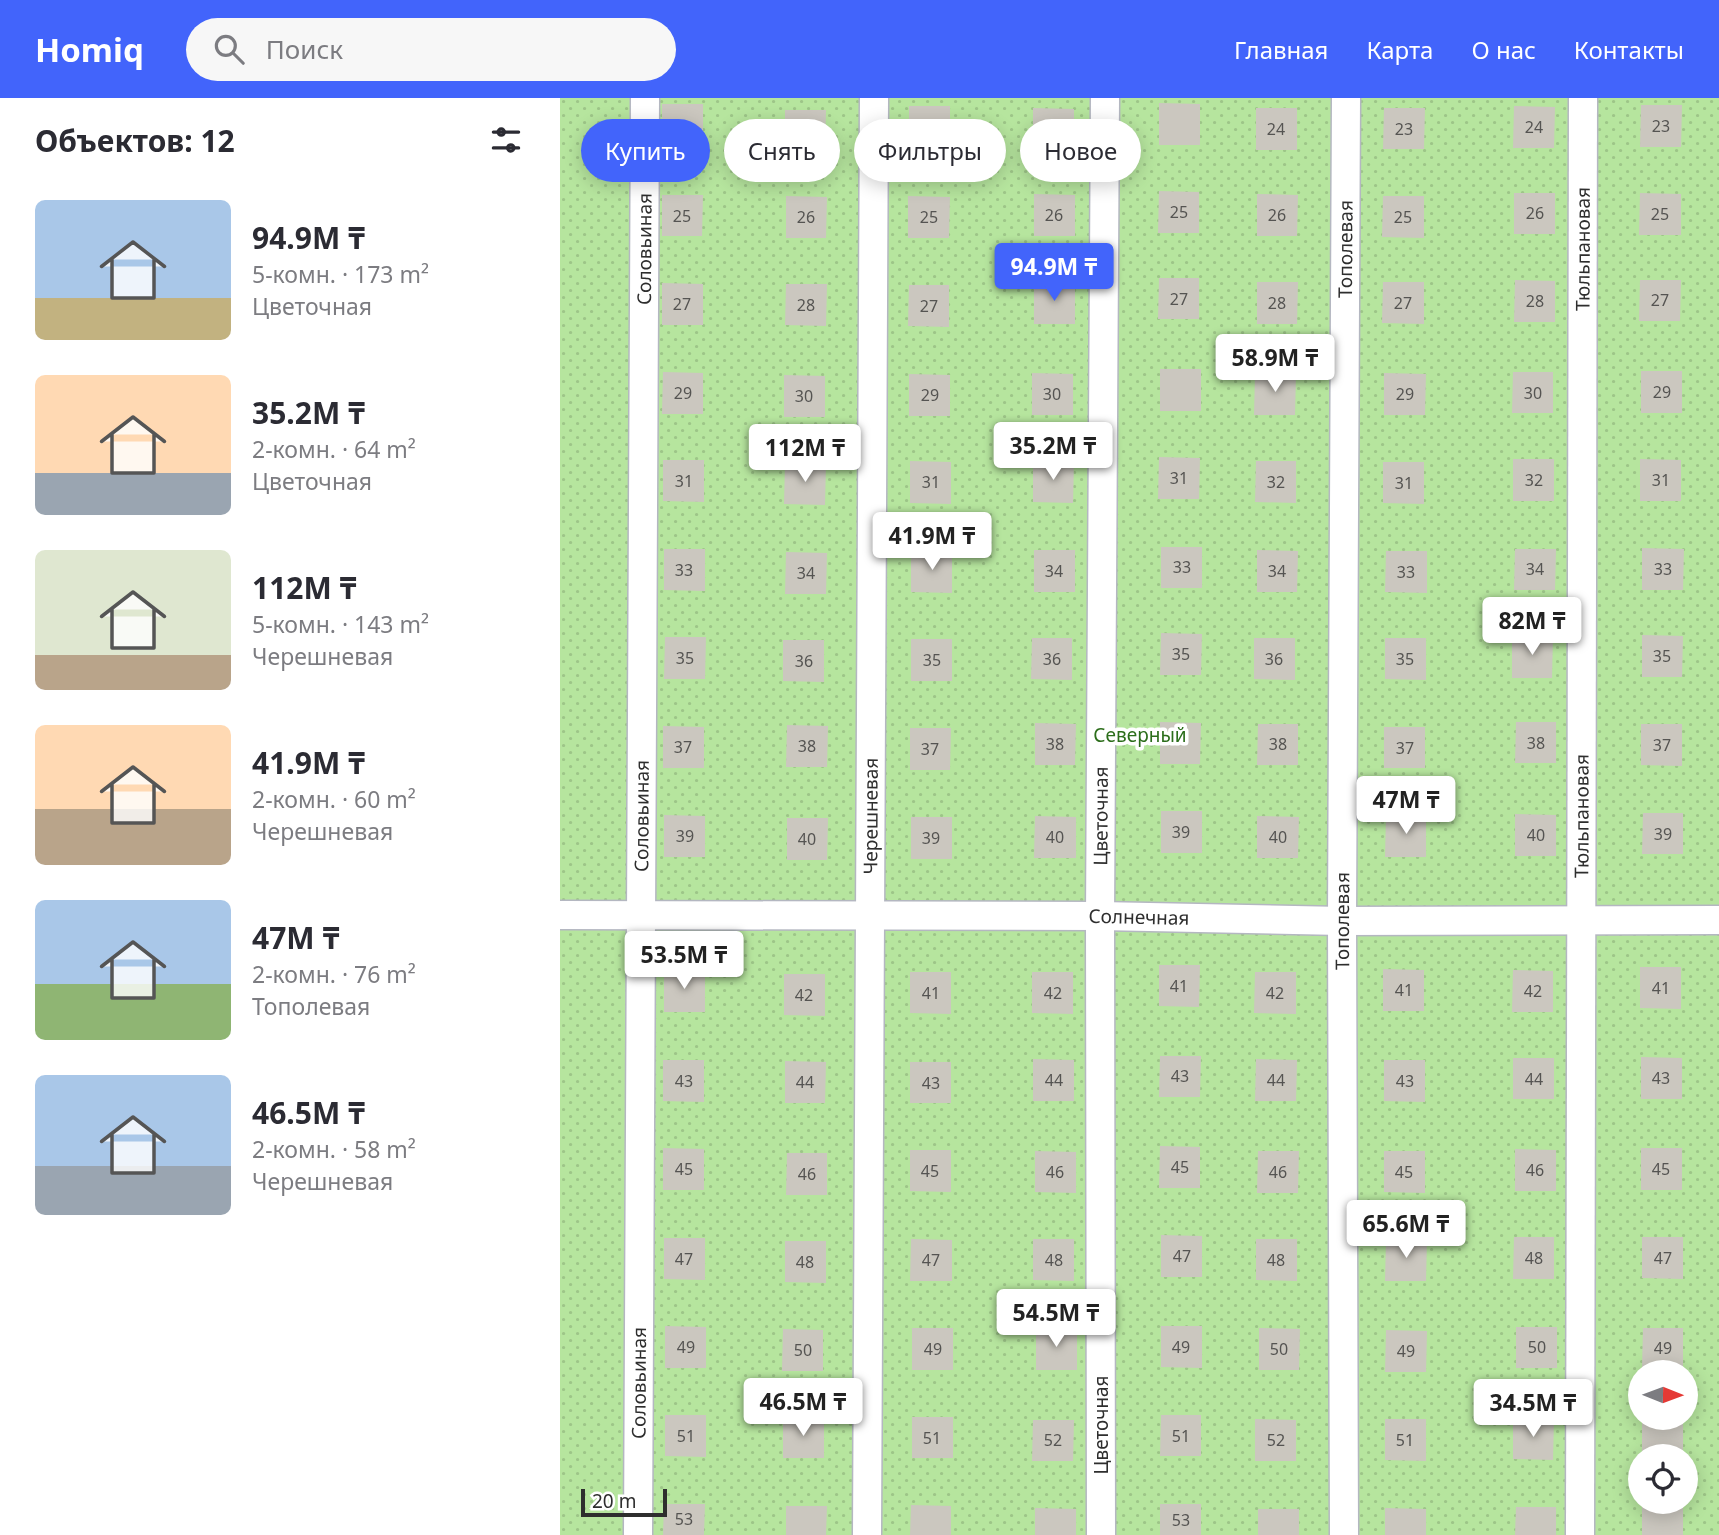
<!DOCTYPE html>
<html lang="ru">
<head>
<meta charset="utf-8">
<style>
  body { margin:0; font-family:"Noto Sans",sans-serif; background:#f7f7f7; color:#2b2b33; height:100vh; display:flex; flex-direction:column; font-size:26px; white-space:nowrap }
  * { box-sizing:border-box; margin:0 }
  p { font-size:23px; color:#7c7c81 }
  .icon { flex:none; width:38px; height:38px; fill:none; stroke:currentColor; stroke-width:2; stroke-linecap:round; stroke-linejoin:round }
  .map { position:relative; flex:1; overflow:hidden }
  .details { display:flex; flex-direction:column; background:#fff; width:560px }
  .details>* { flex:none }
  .top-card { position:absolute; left:21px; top:21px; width:665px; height:63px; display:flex; gap:14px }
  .needle { width:46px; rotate:91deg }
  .tools { position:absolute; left:1068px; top:1262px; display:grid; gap:14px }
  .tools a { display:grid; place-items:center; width:70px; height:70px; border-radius:50%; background:#fff; box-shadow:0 4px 18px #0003; font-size:35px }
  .scale { position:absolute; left:21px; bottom:18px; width:86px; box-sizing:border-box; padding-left:7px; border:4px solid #2e2e2e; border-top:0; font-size:19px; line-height:24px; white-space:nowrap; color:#2e2e2e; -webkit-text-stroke:5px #fff; paint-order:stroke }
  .price { position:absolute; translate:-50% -60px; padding:0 16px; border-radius:7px; background:#fff; color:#222; font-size:23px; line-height:46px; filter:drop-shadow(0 2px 4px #0008) }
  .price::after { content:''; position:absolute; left:50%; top:42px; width:21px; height:16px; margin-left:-10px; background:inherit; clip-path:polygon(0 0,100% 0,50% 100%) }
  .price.current { background:#4264fb; color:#fff }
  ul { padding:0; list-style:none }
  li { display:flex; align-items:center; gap:21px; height:175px; padding:0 35px }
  li span { display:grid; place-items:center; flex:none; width:196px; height:140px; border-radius:10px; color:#555 }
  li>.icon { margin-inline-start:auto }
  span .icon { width:84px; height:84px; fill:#fffc; stroke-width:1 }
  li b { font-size:30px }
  h2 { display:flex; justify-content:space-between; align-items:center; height:84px; padding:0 35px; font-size:30px }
  .chip { padding:0 24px; border-radius:32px; background:#fff; box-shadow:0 4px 18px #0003; font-size:24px; line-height:63px }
  .chip.current { background:#4264fb; color:#fff }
  header { display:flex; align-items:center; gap:42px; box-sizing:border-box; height:98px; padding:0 35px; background:#4264fb; color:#fff }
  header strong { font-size:33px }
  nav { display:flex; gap:38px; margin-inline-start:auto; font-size:24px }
  .search { width:490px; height:63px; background:#f7f7f7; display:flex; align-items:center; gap:18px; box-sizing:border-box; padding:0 24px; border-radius:38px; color:#7c7c81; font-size:26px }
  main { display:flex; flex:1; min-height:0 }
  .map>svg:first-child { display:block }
</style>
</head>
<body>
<header>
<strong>Homiq</strong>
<div class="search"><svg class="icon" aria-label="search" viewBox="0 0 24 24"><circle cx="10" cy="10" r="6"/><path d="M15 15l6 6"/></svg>Поиск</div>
<nav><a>Главная</a><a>Карта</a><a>О нас</a><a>Контакты</a></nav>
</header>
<main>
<section class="details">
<h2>Объектов: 12<svg class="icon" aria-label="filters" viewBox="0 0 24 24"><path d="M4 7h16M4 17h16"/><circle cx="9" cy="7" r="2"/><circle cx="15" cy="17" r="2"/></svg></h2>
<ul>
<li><span style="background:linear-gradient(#a9c7e8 70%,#c2b280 0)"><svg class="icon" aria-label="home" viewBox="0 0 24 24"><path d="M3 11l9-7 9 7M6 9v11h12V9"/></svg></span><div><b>94.9M ₸</b><p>5-комн. · 173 m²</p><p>Цветочная</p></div></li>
<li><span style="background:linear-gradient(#ffd9b3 70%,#9aa5b1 0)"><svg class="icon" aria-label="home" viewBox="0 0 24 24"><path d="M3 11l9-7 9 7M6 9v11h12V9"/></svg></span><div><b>35.2M ₸</b><p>2-комн. · 64 m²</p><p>Цветочная</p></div></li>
<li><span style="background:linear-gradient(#dfe7d0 75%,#b9a48a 0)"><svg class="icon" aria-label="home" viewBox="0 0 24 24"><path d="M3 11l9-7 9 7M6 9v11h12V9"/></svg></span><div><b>112M ₸</b><p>5-комн. · 143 m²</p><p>Черешневая</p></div></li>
<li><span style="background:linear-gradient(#ffd9b3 60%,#b9a48a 0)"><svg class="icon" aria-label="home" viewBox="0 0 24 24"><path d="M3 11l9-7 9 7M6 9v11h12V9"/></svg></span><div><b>41.9M ₸</b><p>2-комн. · 60 m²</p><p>Черешневая</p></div></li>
<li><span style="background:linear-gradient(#a9c7e8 60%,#8fb573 0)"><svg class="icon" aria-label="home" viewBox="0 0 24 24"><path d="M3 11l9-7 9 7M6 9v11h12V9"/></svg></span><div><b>47M ₸</b><p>2-комн. · 76 m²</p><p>Тополевая</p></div></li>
<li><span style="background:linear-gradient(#a9c7e8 65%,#9aa5b1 0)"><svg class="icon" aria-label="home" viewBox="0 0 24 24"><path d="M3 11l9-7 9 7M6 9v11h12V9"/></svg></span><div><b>46.5M ₸</b><p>2-комн. · 58 m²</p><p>Черешневая</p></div></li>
</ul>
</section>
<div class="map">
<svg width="1159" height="1437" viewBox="0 0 1159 1437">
  <defs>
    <pattern id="garden-dots" width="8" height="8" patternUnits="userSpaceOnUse" patternTransform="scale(1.75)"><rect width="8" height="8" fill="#b6e59e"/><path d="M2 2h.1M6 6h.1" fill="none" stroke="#9dc588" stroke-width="1.8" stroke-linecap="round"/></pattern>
  </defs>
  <rect width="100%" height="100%" fill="#efe9e1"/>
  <path fill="url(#garden-dots)" fill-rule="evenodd" d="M 0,0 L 1159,0 L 1159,1437 L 0,1437 ZM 1080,1274 L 1125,1274 L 1125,1320 L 1080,1320 ZM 1080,1358 L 1125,1358 L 1125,1404 L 1080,1404 Z"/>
  <g fill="#cbc7bf">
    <polygon points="599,5 640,6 640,47 599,47"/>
    <rect x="102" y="6" width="41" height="42"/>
    <polygon points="1081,7 1122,7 1121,49 1080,49"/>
    <rect x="349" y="8" width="41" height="42"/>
    <polygon points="954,8 995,9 994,50 953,50"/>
    <polygon points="473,10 514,11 514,52 473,52"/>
    <rect x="696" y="10" width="41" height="42"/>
    <polygon points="824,10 865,10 864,51 823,51"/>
    <polygon points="225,12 266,12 265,54 225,53"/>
    <polygon points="599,93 639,94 639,135 598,135"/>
    <rect x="954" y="95" width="41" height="41"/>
    <polygon points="1080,95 1121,96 1121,137 1079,137"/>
    <polygon points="474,96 515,97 515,138 474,138"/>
    <polygon points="697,96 738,97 737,138 697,138"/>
    <polygon points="102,97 143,97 142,138 102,138"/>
    <polygon points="226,98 267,99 266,140 226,140"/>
    <polygon points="348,98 390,99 389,140 348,140"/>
    <polygon points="823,98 864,98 864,140 822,139"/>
    <polygon points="599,180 639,180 639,221 598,221"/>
    <polygon points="955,182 995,183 995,224 954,224"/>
    <polygon points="1080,182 1121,182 1120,223 1079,223"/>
    <polygon points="474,184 515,185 515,226 474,226"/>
    <polygon points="697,184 738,184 737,226 697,226"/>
    <polygon points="823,184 864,184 864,226 822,225"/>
    <polygon points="102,185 143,186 143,227 102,227"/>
    <polygon points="226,186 267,186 266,228 225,227"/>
    <polygon points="349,187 389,187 389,229 348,228"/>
    <rect x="600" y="271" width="41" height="42"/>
    <rect x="1081" y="273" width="41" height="42"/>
    <polygon points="103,274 143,275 143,316 102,316"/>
    <polygon points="953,274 993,274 993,315 952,315"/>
    <polygon points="472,275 513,276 513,317 472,317"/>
    <polygon points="824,275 866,276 865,317 824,317"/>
    <polygon points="349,276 390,277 390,318 349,318"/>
    <polygon points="695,276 736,276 735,317 694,317"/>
    <polygon points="224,277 265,278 265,319 224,319"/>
    <polygon points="599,359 640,360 639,401 598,401"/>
    <rect x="953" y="361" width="41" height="42"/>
    <polygon points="1080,361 1121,362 1121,403 1080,403"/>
    <polygon points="103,362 144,362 144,404 103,403"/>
    <polygon points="350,363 391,364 391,406 350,405"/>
    <polygon points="473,363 514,363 513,405 473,404"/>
    <polygon points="696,363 736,363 736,405 695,404"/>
    <polygon points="823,364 864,364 864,406 823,405"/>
    <polygon points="225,365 266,365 265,407 224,406"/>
    <rect x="601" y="449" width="41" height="41"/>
    <polygon points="1082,450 1124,451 1123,492 1082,492"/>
    <polygon points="104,451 145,451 145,493 104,492"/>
    <polygon points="955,451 996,451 995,492 954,492"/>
    <rect x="474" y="452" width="41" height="42"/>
    <polygon points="697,452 738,453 737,494 697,494"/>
    <polygon points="351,453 392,453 392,495 351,494"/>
    <polygon points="826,453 867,453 867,495 825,494"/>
    <polygon points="226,454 267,455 266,496 225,496"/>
    <polygon points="601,535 642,536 641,577 600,577"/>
    <polygon points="1082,537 1123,538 1122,579 1082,579"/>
    <polygon points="952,538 993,538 992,580 952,580"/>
    <polygon points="105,539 146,539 145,581 104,581"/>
    <polygon points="472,540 512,540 512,582 471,581"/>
    <polygon points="694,540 735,540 735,582 694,581"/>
    <polygon points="825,540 866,540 866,582 825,581"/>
    <rect x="351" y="541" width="41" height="42"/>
    <polygon points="223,542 264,542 264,584 223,583"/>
    <polygon points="600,624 641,625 640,666 600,666"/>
    <polygon points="956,624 996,624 996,665 955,665"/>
    <polygon points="475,625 516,626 515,667 475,667"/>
    <polygon points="698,626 738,626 738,667 697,667"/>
    <polygon points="1081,626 1122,626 1122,668 1081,667"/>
    <polygon points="227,627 268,628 267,669 226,669"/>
    <polygon points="103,628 144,629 144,670 103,670"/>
    <rect x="824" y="629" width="41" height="41"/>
    <polygon points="350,630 391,630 390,672 350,672"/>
    <rect x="601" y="713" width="41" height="42"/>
    <polygon points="1083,715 1123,715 1123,756 1082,756"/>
    <polygon points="955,716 996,717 996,758 955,758"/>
    <polygon points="104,717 145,718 145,759 104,759"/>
    <polygon points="826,717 866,718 866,759 825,759"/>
    <polygon points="475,718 516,719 516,760 474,760"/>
    <polygon points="697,718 739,719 738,760 697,760"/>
    <rect x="351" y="719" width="41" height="42"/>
    <polygon points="227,720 268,720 267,762 227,762"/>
    <polygon points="599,867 640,867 639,909 599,908"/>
    <polygon points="1080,869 1121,869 1121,911 1080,910"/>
    <polygon points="823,871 864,872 864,913 823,913"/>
    <polygon points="104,872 145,873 145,914 104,914"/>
    <polygon points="953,872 993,873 993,914 952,914"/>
    <polygon points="350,874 391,874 391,916 350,915"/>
    <polygon points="472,874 513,874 513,916 472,915"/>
    <polygon points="695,874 736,874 736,916 694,915"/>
    <polygon points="224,876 265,876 265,918 224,917"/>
    <polygon points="600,958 641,958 640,999 599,999"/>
    <polygon points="1081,959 1122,960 1122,1001 1081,1001"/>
    <rect x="953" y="960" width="41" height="41"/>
    <polygon points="473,961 514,962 514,1003 473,1003"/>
    <polygon points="696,961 737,962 736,1003 695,1003"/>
    <polygon points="103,962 144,962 144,1004 103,1003"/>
    <polygon points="824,962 865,962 865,1004 824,1003"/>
    <polygon points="225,963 266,964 265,1005 225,1005"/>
    <rect x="350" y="964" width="41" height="41"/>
    <polygon points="600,1048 640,1049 640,1090 599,1090"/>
    <polygon points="103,1050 144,1051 144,1092 103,1092"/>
    <rect x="1081" y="1050" width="41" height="42"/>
    <polygon points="955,1051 996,1052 996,1093 955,1093"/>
    <polygon points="350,1052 391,1052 391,1094 350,1093"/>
    <polygon points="475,1053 516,1054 516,1095 475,1094"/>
    <polygon points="698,1053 739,1053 738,1095 697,1095"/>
    <polygon points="824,1053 865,1053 865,1095 824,1094"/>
    <polygon points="227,1055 267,1055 267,1097 226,1097"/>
    <polygon points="601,1137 642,1138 642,1179 601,1179"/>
    <polygon points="954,1139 994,1139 994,1181 953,1181"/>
    <polygon points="1082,1139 1123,1139 1123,1181 1082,1180"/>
    <polygon points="104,1140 145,1140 145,1182 104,1181"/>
    <polygon points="351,1141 392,1142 392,1183 350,1183"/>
    <polygon points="473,1141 514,1141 514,1183 473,1182"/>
    <polygon points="696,1141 737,1141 737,1183 696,1182"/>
    <polygon points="826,1142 867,1142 866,1183 825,1183"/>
    <polygon points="225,1143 266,1143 266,1185 225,1184"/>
    <polygon points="105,1228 146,1229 146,1270 105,1270"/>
    <polygon points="601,1228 642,1228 642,1270 601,1269"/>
    <rect x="956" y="1229" width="41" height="41"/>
    <rect x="352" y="1230" width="41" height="42"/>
    <rect x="476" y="1230" width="41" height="42"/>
    <polygon points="699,1230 740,1231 739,1272 699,1272"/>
    <polygon points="1083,1230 1123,1230 1123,1271 1082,1271"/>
    <polygon points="223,1231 263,1232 263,1273 222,1273"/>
    <polygon points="826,1232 867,1233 866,1274 825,1274"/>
    <polygon points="105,1317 146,1317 146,1359 105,1358"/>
    <polygon points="601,1317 641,1317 641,1358 600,1358"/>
    <rect x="223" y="1319" width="41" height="41"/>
    <rect x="352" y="1319" width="41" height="41"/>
    <polygon points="953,1320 994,1320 993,1362 953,1361"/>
    <rect x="1082" y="1320" width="41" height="38"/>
    <polygon points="695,1321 736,1322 736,1363 695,1363"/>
    <polygon points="825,1321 866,1321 866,1363 825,1362"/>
    <polygon points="473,1322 514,1322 513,1363 472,1363"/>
    <polygon points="104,1406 145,1406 144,1437 103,1437"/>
    <rect x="600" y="1406" width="41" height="31"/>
    <polygon points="351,1407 391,1408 391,1437 350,1437"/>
    <polygon points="226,1408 267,1408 266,1437 226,1437"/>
    <rect x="1082" y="1408" width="41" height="29"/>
    <polygon points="956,1409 996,1409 996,1437 955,1437"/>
    <polygon points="475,1410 516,1411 516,1437 475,1437"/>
    <polygon points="825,1410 866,1411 866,1437 825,1437"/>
    <rect x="698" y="1411" width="41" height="26"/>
  </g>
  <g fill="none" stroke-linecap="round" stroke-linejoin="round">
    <g stroke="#b4b7c1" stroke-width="31">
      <g id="minor">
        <path id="s1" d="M 0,817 L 540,818 L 782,823 L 1159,822"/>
        <path id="s2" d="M 78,1437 L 85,0"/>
        <path id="s3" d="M 307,1437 L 314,0"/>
        <path id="s4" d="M 541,1437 L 540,818 L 545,0"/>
        <path id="s5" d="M 784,1437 L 782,823 L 786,0"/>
        <path id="s6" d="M 1020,1437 L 1023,0"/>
      </g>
    </g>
    <use href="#minor" stroke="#fff" stroke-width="28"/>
  </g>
  <g text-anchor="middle" stroke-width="7" stroke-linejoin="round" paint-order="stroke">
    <g font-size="16" fill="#555452">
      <text x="1101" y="34">23</text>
      <text x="974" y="35">24</text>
      <text x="716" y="37">24</text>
      <text x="844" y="37">23</text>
      <text x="619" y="120">25</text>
      <text x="975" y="121">26</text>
      <text x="1100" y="122">25</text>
      <text x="494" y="123">26</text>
      <text x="717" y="123">26</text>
      <text x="122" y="124">25</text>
      <text x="246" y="125">26</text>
      <text x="369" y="125">25</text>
      <text x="843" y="125">25</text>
      <text x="619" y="207">27</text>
      <text x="1100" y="208">27</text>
      <text x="975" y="209">28</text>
      <text x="717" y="211">28</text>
      <text x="843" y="211">27</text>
      <text x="122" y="212">27</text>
      <text x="246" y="213">28</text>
      <text x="369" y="214">27</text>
      <text x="1102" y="300">29</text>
      <text x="123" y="301">29</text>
      <text x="973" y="301">30</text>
      <text x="492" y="302">30</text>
      <text x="845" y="302">29</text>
      <text x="370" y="303">29</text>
      <text x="244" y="304">30</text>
      <text x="619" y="386">31</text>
      <text x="974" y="388">32</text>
      <text x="1101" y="388">31</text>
      <text x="124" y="389">31</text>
      <text x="371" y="390">31</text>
      <text x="716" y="390">32</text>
      <text x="844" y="391">31</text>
      <text x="622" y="475">33</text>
      <text x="975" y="477">34</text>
      <text x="1103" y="477">33</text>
      <text x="124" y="478">33</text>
      <text x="494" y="479">34</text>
      <text x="717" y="479">34</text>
      <text x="846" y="480">33</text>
      <text x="246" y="481">34</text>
      <text x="621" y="562">35</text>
      <text x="1102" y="564">35</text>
      <text x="125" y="566">35</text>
      <text x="492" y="567">36</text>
      <text x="714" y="567">36</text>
      <text x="845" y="567">35</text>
      <text x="372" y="568">35</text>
      <text x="244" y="569">36</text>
      <text x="976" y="651">38</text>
      <text x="495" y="652">38</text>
      <text x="718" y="652">38</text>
      <text x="1102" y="653">37</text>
      <text x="247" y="654">38</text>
      <text x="123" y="655">37</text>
      <text x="845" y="656">37</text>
      <text x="370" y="657">37</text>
      <text x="621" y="740">39</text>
      <text x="1103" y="742">39</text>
      <text x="976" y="743">40</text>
      <text x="125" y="744">39</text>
      <text x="495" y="745">40</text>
      <text x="718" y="745">40</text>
      <text x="371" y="746">39</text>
      <text x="247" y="747">40</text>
      <text x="619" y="894">41</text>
      <text x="1101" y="896">41</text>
      <text x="844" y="898">41</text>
      <text x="973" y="899">42</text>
      <text x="371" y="901">41</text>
      <text x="493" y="901">42</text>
      <text x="715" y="901">42</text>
      <text x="244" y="903">42</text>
      <text x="620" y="984">43</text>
      <text x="1101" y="986">43</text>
      <text x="974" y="987">44</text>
      <text x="494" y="988">44</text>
      <text x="716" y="988">44</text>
      <text x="124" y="989">43</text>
      <text x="845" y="989">43</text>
      <text x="245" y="990">44</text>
      <text x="371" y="991">43</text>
      <text x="620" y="1075">45</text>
      <text x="124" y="1077">45</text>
      <text x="1101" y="1077">45</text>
      <text x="975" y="1078">46</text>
      <text x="370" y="1079">45</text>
      <text x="495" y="1080">46</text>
      <text x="718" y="1080">46</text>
      <text x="844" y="1080">45</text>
      <text x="247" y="1082">46</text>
      <text x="622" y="1164">47</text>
      <text x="974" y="1166">48</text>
      <text x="1103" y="1166">47</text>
      <text x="124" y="1167">47</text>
      <text x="371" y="1168">47</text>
      <text x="494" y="1168">48</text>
      <text x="716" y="1168">48</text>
      <text x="245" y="1170">48</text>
      <text x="126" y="1255">49</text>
      <text x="621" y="1255">49</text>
      <text x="977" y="1255">50</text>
      <text x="1103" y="1256">49</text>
      <text x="373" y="1257">49</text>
      <text x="719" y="1257">50</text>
      <text x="243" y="1258">50</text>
      <text x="846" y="1259">49</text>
      <text x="126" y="1344">51</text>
      <text x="621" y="1344">51</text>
      <text x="372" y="1346">51</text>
      <text x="493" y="1348">52</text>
      <text x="716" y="1348">52</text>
      <text x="845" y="1348">51</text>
      <text x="124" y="1427">53</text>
      <text x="621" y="1428">53</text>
    </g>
    <g font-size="19" fill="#2e2e2e" stroke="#fff">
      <text dy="7" stroke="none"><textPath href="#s2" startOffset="1286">Соловьиная</textPath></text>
      <text dy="7" stroke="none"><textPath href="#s5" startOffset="1286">Тополевая</textPath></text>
      <text dy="7" stroke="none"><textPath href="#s6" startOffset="1286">Тюльпановая</textPath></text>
      <text dy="7" stroke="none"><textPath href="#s2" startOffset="719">Соловьиная</textPath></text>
      <text dy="7" stroke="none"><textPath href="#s4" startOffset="719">Цветочная</textPath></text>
      <text dy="7" stroke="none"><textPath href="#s6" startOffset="719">Тюльпановая</textPath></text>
      <text dy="7" stroke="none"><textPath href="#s3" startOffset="719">Черешневая</textPath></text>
      <text dy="7" stroke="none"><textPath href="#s1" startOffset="579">Солнечная</textPath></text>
      <text dy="7" stroke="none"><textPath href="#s5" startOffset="614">Тополевая</textPath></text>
      <text dy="7" stroke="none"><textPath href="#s2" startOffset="152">Соловьиная</textPath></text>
      <text transform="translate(541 1327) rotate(-90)" y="7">Цветочная</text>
    </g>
    <g font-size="19" fill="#2c6e1b" stroke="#fff">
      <text x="580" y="644">Северный</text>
    </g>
  </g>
</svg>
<div class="tools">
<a><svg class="needle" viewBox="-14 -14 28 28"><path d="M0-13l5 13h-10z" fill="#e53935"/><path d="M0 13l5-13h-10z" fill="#7c7c81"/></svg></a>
<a><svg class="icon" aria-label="locate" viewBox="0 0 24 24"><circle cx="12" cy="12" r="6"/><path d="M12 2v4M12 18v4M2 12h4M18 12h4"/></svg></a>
</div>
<div class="scale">20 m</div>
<b class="price current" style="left:494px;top:205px">94.9M ₸</b>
<b class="price" style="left:715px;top:296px">58.9M ₸</b>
<b class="price" style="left:493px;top:384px">35.2M ₸</b>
<b class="price" style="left:245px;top:386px">112M ₸</b>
<b class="price" style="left:372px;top:474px">41.9M ₸</b>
<b class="price" style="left:972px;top:559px">82M ₸</b>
<b class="price" style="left:846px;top:738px">47M ₸</b>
<b class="price" style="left:124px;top:893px">53.5M ₸</b>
<b class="price" style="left:846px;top:1162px">65.6M ₸</b>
<b class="price" style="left:496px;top:1251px">54.5M ₸</b>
<b class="price" style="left:243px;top:1340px">46.5M ₸</b>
<b class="price" style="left:973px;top:1341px">34.5M ₸</b>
<div class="top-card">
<a class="chip current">Купить</a>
<a class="chip">Снять</a>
<a class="chip">Фильтры</a>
<a class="chip">Новое</a>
</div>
</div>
</main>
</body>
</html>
